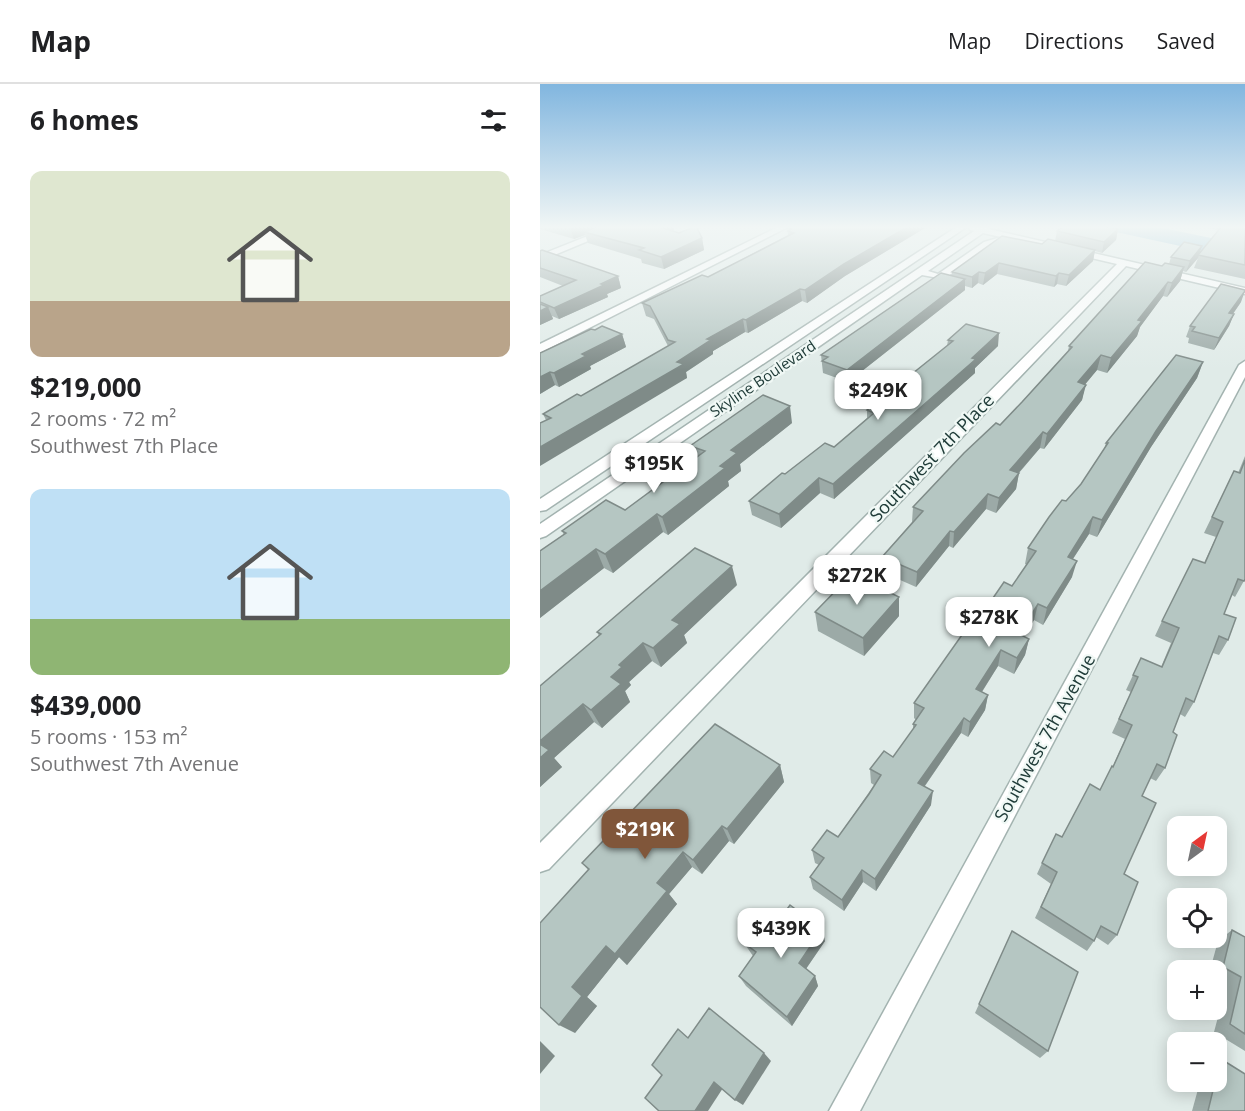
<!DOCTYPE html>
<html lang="en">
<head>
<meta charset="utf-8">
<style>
  body { margin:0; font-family:"Open Sans",sans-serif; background:#f6f6f6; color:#202124; height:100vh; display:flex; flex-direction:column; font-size:22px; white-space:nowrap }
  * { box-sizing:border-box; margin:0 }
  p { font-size:20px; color:#757577 }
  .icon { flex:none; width:33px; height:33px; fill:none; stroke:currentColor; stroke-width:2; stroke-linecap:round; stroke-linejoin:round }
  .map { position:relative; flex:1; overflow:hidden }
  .panel { display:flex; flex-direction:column; background:#fff; width:540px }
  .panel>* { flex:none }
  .needle { width:39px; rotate:33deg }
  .buttons { position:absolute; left:627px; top:732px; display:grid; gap:12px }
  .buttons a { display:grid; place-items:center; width:60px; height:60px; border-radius:12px; background:#fff; box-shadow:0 3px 15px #0003; font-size:30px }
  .price { position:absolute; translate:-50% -51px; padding:0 14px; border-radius:12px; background:#fff; color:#222; font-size:20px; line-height:39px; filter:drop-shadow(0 2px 3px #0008) }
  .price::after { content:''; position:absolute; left:50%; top:36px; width:18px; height:14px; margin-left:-9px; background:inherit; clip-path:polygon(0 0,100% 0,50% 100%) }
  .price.current { background:#80563a; color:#fff }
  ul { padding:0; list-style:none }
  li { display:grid; align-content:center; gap:12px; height:318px; padding:0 30px }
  li span { display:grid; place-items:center; height:186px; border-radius:12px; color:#555 }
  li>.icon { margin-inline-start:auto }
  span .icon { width:108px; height:108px; fill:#fffc; stroke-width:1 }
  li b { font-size:26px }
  h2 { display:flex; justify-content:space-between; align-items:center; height:72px; padding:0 30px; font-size:26px }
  header { display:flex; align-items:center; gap:36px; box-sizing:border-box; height:84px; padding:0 30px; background:#fff; border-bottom:2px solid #e0e0e0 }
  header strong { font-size:28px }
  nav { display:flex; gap:33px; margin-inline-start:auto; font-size:21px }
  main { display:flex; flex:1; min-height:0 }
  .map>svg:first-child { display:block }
</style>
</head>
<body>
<header>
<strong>Map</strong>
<nav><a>Map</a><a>Directions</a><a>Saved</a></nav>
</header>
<main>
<section class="panel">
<h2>6 homes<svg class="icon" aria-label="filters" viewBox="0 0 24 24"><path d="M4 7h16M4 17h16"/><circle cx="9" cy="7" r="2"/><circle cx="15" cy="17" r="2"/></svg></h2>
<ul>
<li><span style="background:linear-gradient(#dfe7d0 70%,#b9a48a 0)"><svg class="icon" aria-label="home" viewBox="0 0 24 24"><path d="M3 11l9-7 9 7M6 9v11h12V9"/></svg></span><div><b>$219,000</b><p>2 rooms · 72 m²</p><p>Southwest 7th Place</p></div></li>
<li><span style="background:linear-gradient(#bfe0f5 70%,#8fb573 0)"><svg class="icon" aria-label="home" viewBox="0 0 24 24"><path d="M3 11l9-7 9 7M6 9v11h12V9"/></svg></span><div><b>$439,000</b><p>5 rooms · 153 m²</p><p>Southwest 7th Avenue</p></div></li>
</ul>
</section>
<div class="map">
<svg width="705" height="1027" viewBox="0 0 705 1027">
  <rect width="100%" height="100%" fill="#e0ebe8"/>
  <polygon fill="#86b9d2" points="548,142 613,142 705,161 705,176"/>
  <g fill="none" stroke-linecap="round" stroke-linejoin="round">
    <g stroke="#a3b3b0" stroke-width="3">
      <g id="minor">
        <polygon points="73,142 84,142 0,177 0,171"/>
        <polygon points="240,142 250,142 0,269 0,260"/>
        <polygon points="418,142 428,142 6,426 0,427 0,415"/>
        <path d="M 430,142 L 451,142 L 449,145 L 705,204 L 705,210 L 586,182 L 9,785 L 0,788 L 0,759 L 577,180 L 470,155 L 464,160 L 450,162 L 404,195 L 382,191 L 6,452 L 0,454 L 0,440 L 434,147 L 430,146 ZM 443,149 L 461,153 L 444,158 L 398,190 L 388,187 Z"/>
        <polygon points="705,277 705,293 320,1027 289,1027 699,281"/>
      </g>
    </g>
    <use href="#minor" fill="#fff" fill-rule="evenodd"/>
  </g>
  <g fill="#9caaa7">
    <polygon points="0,142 140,142 134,144 134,147 162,154 164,166 124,185 102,179 101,175 48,159 45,151 34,155 0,145"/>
    <polygon points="669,142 705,142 705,195 654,184 658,174 646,188 643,187 640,197 627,213 623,212 600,243 597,252 567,289 557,286 545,300 542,316 504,365 500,364 479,389 476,405 456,429 446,425 413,464 409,462 376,503 342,488 342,473 372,438 373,423 460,341 482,318 528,267 529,262 622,182 629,180 631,173 662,162 659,170 679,146 668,144"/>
    <polygon points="247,144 385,144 305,192 267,219 262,217 208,249 205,248 173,267 173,270 146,288 147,294 6,336 3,330 41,312 128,262 114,235 106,232 102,219 168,193 248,151"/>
    <polygon points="578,145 576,156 562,169 555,167 553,177 526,202 517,200 514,203 457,190 443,201 438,199 432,204 425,202 425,206 308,298 283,289 281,271 412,191 412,188 502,160 515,157 517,147"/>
    <polygon points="0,167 78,192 81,204 67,210 68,213 19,235 12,232 13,235 0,241 0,212 23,202 0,193"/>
    <polygon points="701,218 693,230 694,230 689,242 674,266 648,259 649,254 646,253 650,242"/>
    <polygon points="55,246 82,250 86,263 50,282 51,285 19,303 15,301 0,310 0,269"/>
    <polygon points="408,256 458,262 435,284 435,289 294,415 280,409 241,444 212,431 209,417 245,390 294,363 327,334 327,326 407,262"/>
    <polygon points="663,278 657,294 611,363 557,453 549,450 533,475 532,493 503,541 494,536 484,552 489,555 485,571 474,590 458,582 442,608 448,611 445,626 428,653 421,649 385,702 391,721 336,807 323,798 304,827 273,805 270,793 279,781 275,779 272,766 298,753 334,701 331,699 330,685 353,673 373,646 373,640 376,636 374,634 374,619 440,533 472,502 487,481 485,480 488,464 541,400 564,365 566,359"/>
    <polygon points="252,339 200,380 201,387 188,397 189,402 128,451 123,448 73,489 64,484 0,534 0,467 24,451 22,447 85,426 154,375 150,362"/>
    <polygon points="705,372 705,495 695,513 692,511 684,530 688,556 679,571 673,569 654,618 645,633 640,630 633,648 625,684 616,697 610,694 602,712 584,790 577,851 568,861 556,853 554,857 547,867 495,834 511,800 497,790 502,779 560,706 573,682 585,655 572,649 591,608 586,606 601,574 621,583 631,559 615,552 622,537 664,479 676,453 664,449 694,387 698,389"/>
    <polygon points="197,501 144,551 147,559 121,583 112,577 89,598 91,601 85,607 90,618 62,644 54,638 14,674 22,683 0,703 0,602 59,552 57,548"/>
    <polygon points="359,513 359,532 324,572 278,547 275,528"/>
    <polygon points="240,681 244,698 194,760 189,757 162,790 152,783 129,810 137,820 87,881 79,873 47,913 57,922 35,949 48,786 42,779"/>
    <polygon points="234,843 285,857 266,885 275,892 278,902 252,942 206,902 199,892 213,872 204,859"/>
    <polygon points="692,846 705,853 705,967 674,948 686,903 676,898 676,886 670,886 678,857"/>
    <polygon points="472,847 508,967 500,974 435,929"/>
    <polygon points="681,975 705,1027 652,1027 660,998 676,998 676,976"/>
  </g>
  <g fill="#7f8b88">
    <polygon points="35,142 68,142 44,148 45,151 34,155 30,144"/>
    <polygon points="116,142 140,142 134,144 134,147"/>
    <polygon points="369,142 385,142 385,144 305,192 267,219 265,206 304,180"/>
    <polygon points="578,145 576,156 562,169 564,158"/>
    <polygon points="162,154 164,166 124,185 121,173"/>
    <polygon points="662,162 658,174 646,188 650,177"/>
    <polygon points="555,166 553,177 526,202 529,191"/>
    <polygon points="459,179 457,190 443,201 445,189"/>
    <polygon points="644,183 640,197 627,213 632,199"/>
    <polygon points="439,188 438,199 432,204 432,193"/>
    <polygon points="519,189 517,200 514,203 516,192"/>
    <polygon points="78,192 81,204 67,210 68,213 19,235 14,224"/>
    <polygon points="425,195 425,206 308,298 307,286"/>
    <polygon points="628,198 623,212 600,243 597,252 567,289 571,274 598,236"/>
    <polygon points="260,205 262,217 208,249 206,236"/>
    <polygon points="705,207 701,218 685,241 689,229"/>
    <polygon points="8,223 13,235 0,241 0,227"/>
    <polygon points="694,230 689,242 674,266 679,254"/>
    <polygon points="203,235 205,248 173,267 173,270 146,288 147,294 0,382 0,363 137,278 167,255"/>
    <polygon points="459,249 458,262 435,284 435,289 294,415 293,400"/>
    <polygon points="82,250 86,263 50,282 51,285 19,303 14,289 42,270"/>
    <polygon points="561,271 557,286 534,314 538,298"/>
    <polygon points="663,278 657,294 611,363 557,453 562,436 616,347"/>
    <polygon points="10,288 15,301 0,310 0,293"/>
    <polygon points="546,301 542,316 504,365 507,350"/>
    <polygon points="250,322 252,339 200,380 201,387 188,397 189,402 128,451 122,433 180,382 191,366"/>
    <polygon points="503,348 500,364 467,402 470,386"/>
    <polygon points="479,389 476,405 456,429 459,414"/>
    <polygon points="279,394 280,409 241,444 239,430"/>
    <polygon points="448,410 446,425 413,464 414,448"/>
    <polygon points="117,430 123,448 73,489 65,470"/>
    <polygon points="553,433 549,450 523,490 528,473"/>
    <polygon points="410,447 409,462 376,503 377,488"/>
    <polygon points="56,465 64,484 0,534 0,507"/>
    <polygon points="537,477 532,493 503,541 507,524"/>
    <polygon points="192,482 197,501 144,551 147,559 121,583 113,564 132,536"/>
    <polygon points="359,513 359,532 324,572 323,554"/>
    <polygon points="498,520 494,536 475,566 479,550"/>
    <polygon points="489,555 485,571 474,590 477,574"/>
    <polygon points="103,559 112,577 89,598 91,601 85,607 90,618 62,644 51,626 79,581"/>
    <polygon points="461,566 458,582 434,620 436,605"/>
    <polygon points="448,611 445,626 428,653 430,638"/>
    <polygon points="43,620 54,638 14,674 22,683 0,703 0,657"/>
    <polygon points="424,634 421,649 377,713 378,699"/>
    <polygon points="240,681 244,698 194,760 187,745"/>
    <polygon points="393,707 391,721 336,807 335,795"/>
    <polygon points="182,742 189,757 162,790 153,776"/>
    <polygon points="143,768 152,783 129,810 137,820 87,881 79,873 47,913 57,922 35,949 19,941 32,903"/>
    <polygon points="322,786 323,798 304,827 302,816"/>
    <polygon points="282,845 285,857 263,889 259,879"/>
    <polygon points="275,892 278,902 252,942 247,933"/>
    <polygon points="0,957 15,972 0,990"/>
    <polygon points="224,969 231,977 203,1021 195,1016"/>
    <polygon points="174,998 183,1004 168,1027 155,1027"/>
  </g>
  <g fill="#b5c6c2" stroke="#7f8b88" stroke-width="1.5">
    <polygon points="59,142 118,142 116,142 139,149 156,142 162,154 121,173 99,166 104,164 44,148"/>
    <polygon points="251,142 369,142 304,180 265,206 260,205 206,236 203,235 167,255 171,256 137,278 144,280 0,363 0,339 11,334 3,330 37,310 41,312 135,258 128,256 110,222 102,219 162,191 168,193 254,149 248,147 252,145 247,144"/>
    <polygon points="524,142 561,142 578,145 564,158 517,147"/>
    <polygon points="682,142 705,142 705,181 658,171"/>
    <polygon points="462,152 502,160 508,155 555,166 529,191 519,189 516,192 459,179 445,189 439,188 432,193 412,188"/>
    <polygon points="644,158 662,162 650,177 631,173"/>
    <polygon points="2,166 78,192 61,200 64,201 14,224 0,218 0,212 36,196 0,184 0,167"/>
    <polygon points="605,178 622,182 625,179 644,183 632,199 628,198 598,236 602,237 571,274 561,271 538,298 546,301 507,350 503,348 470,386 479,389 459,414 448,410 414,448 410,447 377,488 342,473 383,427 373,423 424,369 456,339 460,341 482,318 532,263 529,262"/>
    <polygon points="401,189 425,195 307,286 282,277 288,273 281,271"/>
    <polygon points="681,200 705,206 705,207 689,229 694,230 679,254 652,247 655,243 650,242"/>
    <polygon points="0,220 8,223 0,227"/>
    <polygon points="426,240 459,249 432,274 436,275 293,400 279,394 239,430 209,417 242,389 245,390 285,359 294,363 334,329 327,326 413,257 408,256"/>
    <polygon points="62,242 82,250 42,270 46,272 14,289 10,288 0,293 0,269 51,245 55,246"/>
    <polygon points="636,271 663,278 616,347 562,436 553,433 528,473 537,477 507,524 498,520 479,550 489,555 477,574 461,566 436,605 448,611 430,638 424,634 378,699 393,707 335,795 322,786 302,816 270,793 284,774 272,766 287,746 298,753 329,710 341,691 330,685 344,667 353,673 376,641 373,640 384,624 374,619 436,531 440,533 464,498 472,502 496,467 488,464 509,433 522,416 526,417 541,400 568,359 566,359"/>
    <polygon points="223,311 250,322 191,366 197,369 180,382 185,384 122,433 117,430 65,470 56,465 0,507 0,467 26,449 22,447 66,416 85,426 165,367 150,362"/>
    <polygon points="705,376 705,495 704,497 698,495 684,530 696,534 688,556 679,552 654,618 646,614 633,648 637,651 625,684 617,680 602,712 616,719 584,790 598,798 577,851 561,842 554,857 501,823 517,788 502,779 516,750 522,753 550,700 560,706 572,682 573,683 592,641 579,635 598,593 593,591 601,574 622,583 639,544 622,537 653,475 665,479 683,438 672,433 694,387 700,389"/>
    <polygon points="155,464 192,482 132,536 140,540 113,564 103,559 79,581 82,583 71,593 81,600 51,626 43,620 0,657 0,602 61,550 57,548"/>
    <polygon points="312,490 359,513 323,554 275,528"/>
    <polygon points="175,640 240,681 187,745 182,742 153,776 143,768 117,799 127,807 75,870 66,862 32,903 42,912 19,941 0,923 0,839 49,785 42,779"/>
    <polygon points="0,660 9,666 0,674"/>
    <polygon points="250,821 282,845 259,879 275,892 247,933 199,892 216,868 204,859 223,834 234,843"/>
    <polygon points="692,846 705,853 705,950 690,940 701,893 683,883"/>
    <polygon points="472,847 538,888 508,967 439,920"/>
    <polygon points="169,924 224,969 195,1016 174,998 155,1027 119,1027 105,1014 122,991 112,981 138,945 148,954"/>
    <polygon points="681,975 705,990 705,1027 668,1027 675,998 676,998 676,992"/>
  </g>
  <linearGradient id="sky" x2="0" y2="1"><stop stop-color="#81b6df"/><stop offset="0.5" stop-color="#f1f6f5"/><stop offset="1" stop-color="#f1f6f5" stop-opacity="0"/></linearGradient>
  <rect width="705" height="286" fill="url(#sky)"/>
  <g text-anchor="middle" stroke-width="4.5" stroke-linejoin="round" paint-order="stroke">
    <g font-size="15" fill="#203c39" stroke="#f0f8f5">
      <text transform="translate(223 295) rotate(-34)" y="5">Skyline Boulevard</text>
    </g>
    <g font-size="18" fill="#203c39" stroke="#f0f8f5">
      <text transform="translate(392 374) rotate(-46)" y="6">Southwest 7th Place</text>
      <text transform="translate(505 654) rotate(-61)" y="6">Southwest 7th Avenue</text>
    </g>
  </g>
</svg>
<div class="buttons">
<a><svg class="needle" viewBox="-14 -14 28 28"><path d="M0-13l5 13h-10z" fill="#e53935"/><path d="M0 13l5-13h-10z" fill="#757577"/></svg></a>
<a><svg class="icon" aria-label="locate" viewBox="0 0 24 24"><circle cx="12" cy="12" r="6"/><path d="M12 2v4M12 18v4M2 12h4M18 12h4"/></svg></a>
<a>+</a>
<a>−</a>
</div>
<b class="price" style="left:338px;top:337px">$249K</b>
<b class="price" style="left:114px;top:410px">$195K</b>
<b class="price" style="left:317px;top:522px">$272K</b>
<b class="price" style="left:449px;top:564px">$278K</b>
<b class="price current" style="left:105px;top:776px">$219K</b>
<b class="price" style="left:241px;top:875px">$439K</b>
</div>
</main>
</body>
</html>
